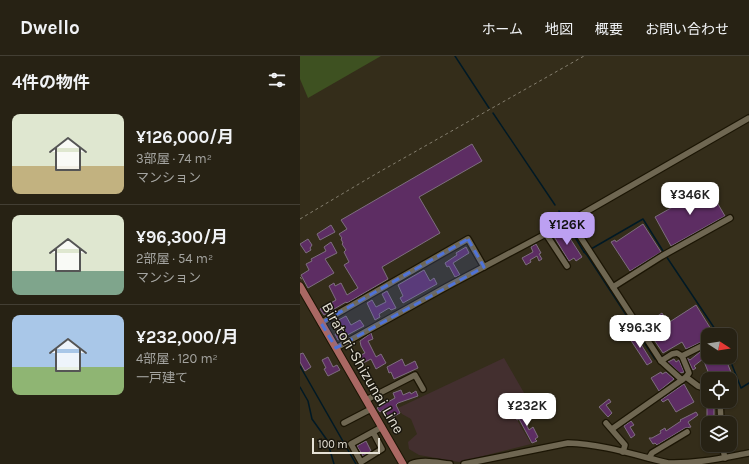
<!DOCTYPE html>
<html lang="ja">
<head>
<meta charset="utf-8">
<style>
  body { margin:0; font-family:Karla,"Noto Sans JP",sans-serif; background:#332f22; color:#f1f3f6; height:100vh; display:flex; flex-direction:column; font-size:15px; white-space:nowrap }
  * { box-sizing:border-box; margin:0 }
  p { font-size:13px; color:#a4a4a0 }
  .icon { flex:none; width:22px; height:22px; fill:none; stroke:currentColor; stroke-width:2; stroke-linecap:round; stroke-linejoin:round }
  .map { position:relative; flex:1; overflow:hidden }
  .panel { display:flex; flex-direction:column; background:#272214; width:300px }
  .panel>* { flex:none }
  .needle { width:26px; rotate:102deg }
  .controls { position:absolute; left:401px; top:272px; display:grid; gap:8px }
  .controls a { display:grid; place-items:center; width:36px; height:36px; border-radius:8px; background:#272214; box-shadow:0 1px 3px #0004,0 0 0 1px #433f34; font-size:20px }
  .scale { position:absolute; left:12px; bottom:10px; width:68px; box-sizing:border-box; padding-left:4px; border:2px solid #e6e2d6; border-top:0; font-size:11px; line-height:14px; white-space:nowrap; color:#e6e2d6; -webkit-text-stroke:3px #19160d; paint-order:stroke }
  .price { position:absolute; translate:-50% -34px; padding:0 9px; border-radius:8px; background:#fff; color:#222; font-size:13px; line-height:26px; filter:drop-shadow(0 1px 2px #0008) }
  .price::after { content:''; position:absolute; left:50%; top:24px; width:12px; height:9px; margin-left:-6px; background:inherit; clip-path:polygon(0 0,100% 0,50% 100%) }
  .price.current { background:#bca0f2; color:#111 }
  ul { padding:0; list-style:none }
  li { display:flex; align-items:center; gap:12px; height:100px; padding:0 12px }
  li+li { border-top:1px solid #433f34 }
  li span { display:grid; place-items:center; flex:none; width:112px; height:80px; border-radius:8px; color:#555 }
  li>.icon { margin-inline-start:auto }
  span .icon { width:48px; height:48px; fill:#fffc; stroke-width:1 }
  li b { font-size:17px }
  h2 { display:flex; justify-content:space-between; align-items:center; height:48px; padding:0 12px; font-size:17px }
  header { display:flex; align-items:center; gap:24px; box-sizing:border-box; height:56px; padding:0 20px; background:#272214; border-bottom:1px solid #433f34 }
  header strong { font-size:19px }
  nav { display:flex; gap:22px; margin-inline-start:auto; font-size:14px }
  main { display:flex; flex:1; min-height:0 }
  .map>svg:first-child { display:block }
</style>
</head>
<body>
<header>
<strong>Dwello</strong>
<nav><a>ホーム</a><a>地図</a><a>概要</a><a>お問い合わせ</a></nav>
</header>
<main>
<section class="panel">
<h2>4件の物件<svg class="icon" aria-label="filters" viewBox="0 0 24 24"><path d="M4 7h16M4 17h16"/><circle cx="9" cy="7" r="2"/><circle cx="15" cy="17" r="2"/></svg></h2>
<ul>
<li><span style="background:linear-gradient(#dfe7d0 65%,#c2b280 0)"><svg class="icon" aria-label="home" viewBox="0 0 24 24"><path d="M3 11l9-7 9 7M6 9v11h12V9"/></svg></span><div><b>¥126,000/月</b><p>3部屋 · 74 m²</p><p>マンション</p></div></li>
<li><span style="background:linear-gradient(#dfe7d0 70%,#7fa58c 0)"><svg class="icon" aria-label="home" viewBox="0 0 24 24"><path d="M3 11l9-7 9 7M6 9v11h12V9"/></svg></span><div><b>¥96,300/月</b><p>2部屋 · 54 m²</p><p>マンション</p></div></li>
<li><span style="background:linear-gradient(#a9c7e8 65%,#8fb573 0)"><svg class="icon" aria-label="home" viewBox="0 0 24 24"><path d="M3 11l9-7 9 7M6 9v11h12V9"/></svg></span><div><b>¥232,000/月</b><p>4部屋 · 120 m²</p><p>一戸建て</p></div></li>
</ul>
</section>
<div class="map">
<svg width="449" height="408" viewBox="0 0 449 408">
  <rect width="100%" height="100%" fill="#342d1a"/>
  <polygon fill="#432f2f" points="204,302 227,342 212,355 231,388 159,406 119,399 109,393 108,386 117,378 111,363 102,358 98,352"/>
  <polygon fill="#3e5121" points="0,0 81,0 8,42 0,23"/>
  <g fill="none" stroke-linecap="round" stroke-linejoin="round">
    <g stroke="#001925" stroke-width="1.5">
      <polyline points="155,0 189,52"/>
      <polyline points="193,57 255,149"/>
      <polyline points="259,155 264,163"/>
      <polyline points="269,171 284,196 286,195"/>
      <polyline points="291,193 343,163 363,195"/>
      <polyline points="284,196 287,199 355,303"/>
      <polyline points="366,200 419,279"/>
      <polyline points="429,301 441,332 449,327"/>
      <polyline points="0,310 56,408"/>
      <polyline points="0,331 8,345 12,363 27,384 34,408"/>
    </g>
  </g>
  <g fill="#5d2d63" stroke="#7e6e7f">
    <polygon points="172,88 182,105 119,141 140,177 82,211 88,223 47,247 46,246 24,259 20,253 36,244 29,230 34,227 35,230 41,227 47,239 58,232 44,209 49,206 44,196 46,194 42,188 43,187 41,183 42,182 39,178 47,173 41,164"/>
    <polygon points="408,131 425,160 371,190 355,161"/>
    <polygon points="343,168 361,196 330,215 311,186 315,184 316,186"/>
    <polygon points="31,169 35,176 20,184 17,178"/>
    <polygon points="264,173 282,201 276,205 274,202 269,205 253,179"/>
    <polygon points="8,183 12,189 10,192 11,194 6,197 0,188"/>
    <polygon points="31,186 37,197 25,203 34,217 8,232 1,219 9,214 6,208 12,205 11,203 26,195 24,191"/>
    <polygon points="236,188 241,197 239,198 242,203 239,205 237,200 230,204 231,206 226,209 222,202 233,196 231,191"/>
    <polygon points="166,191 169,197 153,207 160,219 155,221 149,210 147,211 145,207 157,199 156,197"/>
    <polygon points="124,214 130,225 134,222 137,228 103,247 100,242 103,240 98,229"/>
    <polygon points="87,235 96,252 91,254 89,252 79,258 80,261 75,264 67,247 72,244 76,251 86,246 82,238"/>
    <polygon points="396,249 414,278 408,279 408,281 401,286 386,293 382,286 363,297 344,269 362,257 368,267"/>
    <polygon points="46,260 51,269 60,264 64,270 38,284 35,278 38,276 33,267"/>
    <polygon points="71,277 73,283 68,285 76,301 81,298 86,307 76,313 71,303 63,307 59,300 65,297 61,290 60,285"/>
    <polygon points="334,277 352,306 347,309 328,280"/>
    <polygon points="408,293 408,301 425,301 432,319 422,323 411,323 403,303 394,310 396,312 393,314 387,302 390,304 400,296"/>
    <polygon points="3,297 11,311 5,315 0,306 0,298"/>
    <polygon points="28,301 33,311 37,309 40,314 28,320 24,313 26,312 22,304"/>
    <polygon points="102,303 105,310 115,305 118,312 94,323 91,316 89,317 87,311"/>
    <polygon points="374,303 376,306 379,304 384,316 380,317 368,306"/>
    <polygon points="361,316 362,318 366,316 374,323 359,335 351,322"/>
    <polygon points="384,328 394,346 376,356 368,343 363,346 361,344"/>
    <polygon points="101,334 103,339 110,336 111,338 116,335 118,340 98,347 96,349 100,357 89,363 84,353 80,356 77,352 95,342 93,337"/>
    <polygon points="309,343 311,346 306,349 312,357 308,361 299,351"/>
    <polygon points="414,350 414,367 407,367 407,351"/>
    <polygon points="217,354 218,357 220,356 229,374 233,371 238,381 235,383 237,385 232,387 219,363 217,364 213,355"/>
    <polygon points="396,356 398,359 388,366 391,371 385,372 357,389 355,387 353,388 349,382 352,382 361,377 360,375 365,372 366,375 381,365 380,364"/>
    <polygon points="331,365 334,369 330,371 335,379 331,382 324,370"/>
    <polygon points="66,385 71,395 63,400 57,390"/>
  </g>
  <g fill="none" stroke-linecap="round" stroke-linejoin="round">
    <g stroke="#1b1504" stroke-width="8">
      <g id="minor">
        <polyline points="270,165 361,305"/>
        <polyline points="246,178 267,210"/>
        <polyline points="313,231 362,200 430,162"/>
        <polyline points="21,267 168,183 184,211"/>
        <polyline points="36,292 146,231 270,165 449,62"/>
        <polyline points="382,300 389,317 386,321"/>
        <polyline points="382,324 361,305 372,298 377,297 382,300 408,287"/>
        <polyline points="66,344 115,319 123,333"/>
        <polyline points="420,345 421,367"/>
        <polyline points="44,367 71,353"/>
        <polyline points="306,367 325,389 323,396"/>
        <polyline points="312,373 386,321 398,330 408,333"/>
        <polyline points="73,376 82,393 61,406 51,388 82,371"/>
        <polyline points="422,389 425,402"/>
        <polyline points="349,402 352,397 387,376"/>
        <path d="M 111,408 C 123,403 138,407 150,408"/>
        <path d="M 164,408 L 268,387 C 302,388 335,399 368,407 C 396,408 422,402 449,397"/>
      </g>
    </g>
    <g stroke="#1b1504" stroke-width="9">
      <polyline id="major" points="0,230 103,408"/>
    </g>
    <g stroke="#857f6f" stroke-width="1" stroke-dasharray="3 3" stroke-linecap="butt">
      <polyline points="0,163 74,119 284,0"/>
      <polyline points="0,221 3,225"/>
    </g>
    <use href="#minor" stroke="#6f6752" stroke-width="5.5"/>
    <use href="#major" stroke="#aa6863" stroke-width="7"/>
  </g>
  <path fill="#4f73d8" fill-opacity="0.2" stroke="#4f73d8" stroke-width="3" stroke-dasharray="8 5" stroke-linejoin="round" d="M 168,183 L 184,211 L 36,292 L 21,267 Z"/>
  <g text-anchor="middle" stroke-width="3" stroke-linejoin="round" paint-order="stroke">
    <g font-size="15" fill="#e6e2d6" stroke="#19160d">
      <text transform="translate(63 312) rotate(60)" y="5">Biratori-Shizunai Line</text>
    </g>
  </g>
</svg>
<div class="controls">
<a><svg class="needle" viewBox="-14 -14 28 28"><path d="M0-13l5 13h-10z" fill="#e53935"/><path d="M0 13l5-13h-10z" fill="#a4a4a0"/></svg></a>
<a><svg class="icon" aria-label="locate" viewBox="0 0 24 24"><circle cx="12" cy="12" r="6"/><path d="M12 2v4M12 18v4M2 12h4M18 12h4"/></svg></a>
<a><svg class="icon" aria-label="layers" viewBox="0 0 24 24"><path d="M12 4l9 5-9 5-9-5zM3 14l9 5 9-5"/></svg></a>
</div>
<div class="scale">100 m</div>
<b class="price" style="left:390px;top:160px">¥346K</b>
<b class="price current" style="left:267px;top:190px">¥126K</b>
<b class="price" style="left:340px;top:293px">¥96.3K</b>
<b class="price" style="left:227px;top:371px">¥232K</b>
</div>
</main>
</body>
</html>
